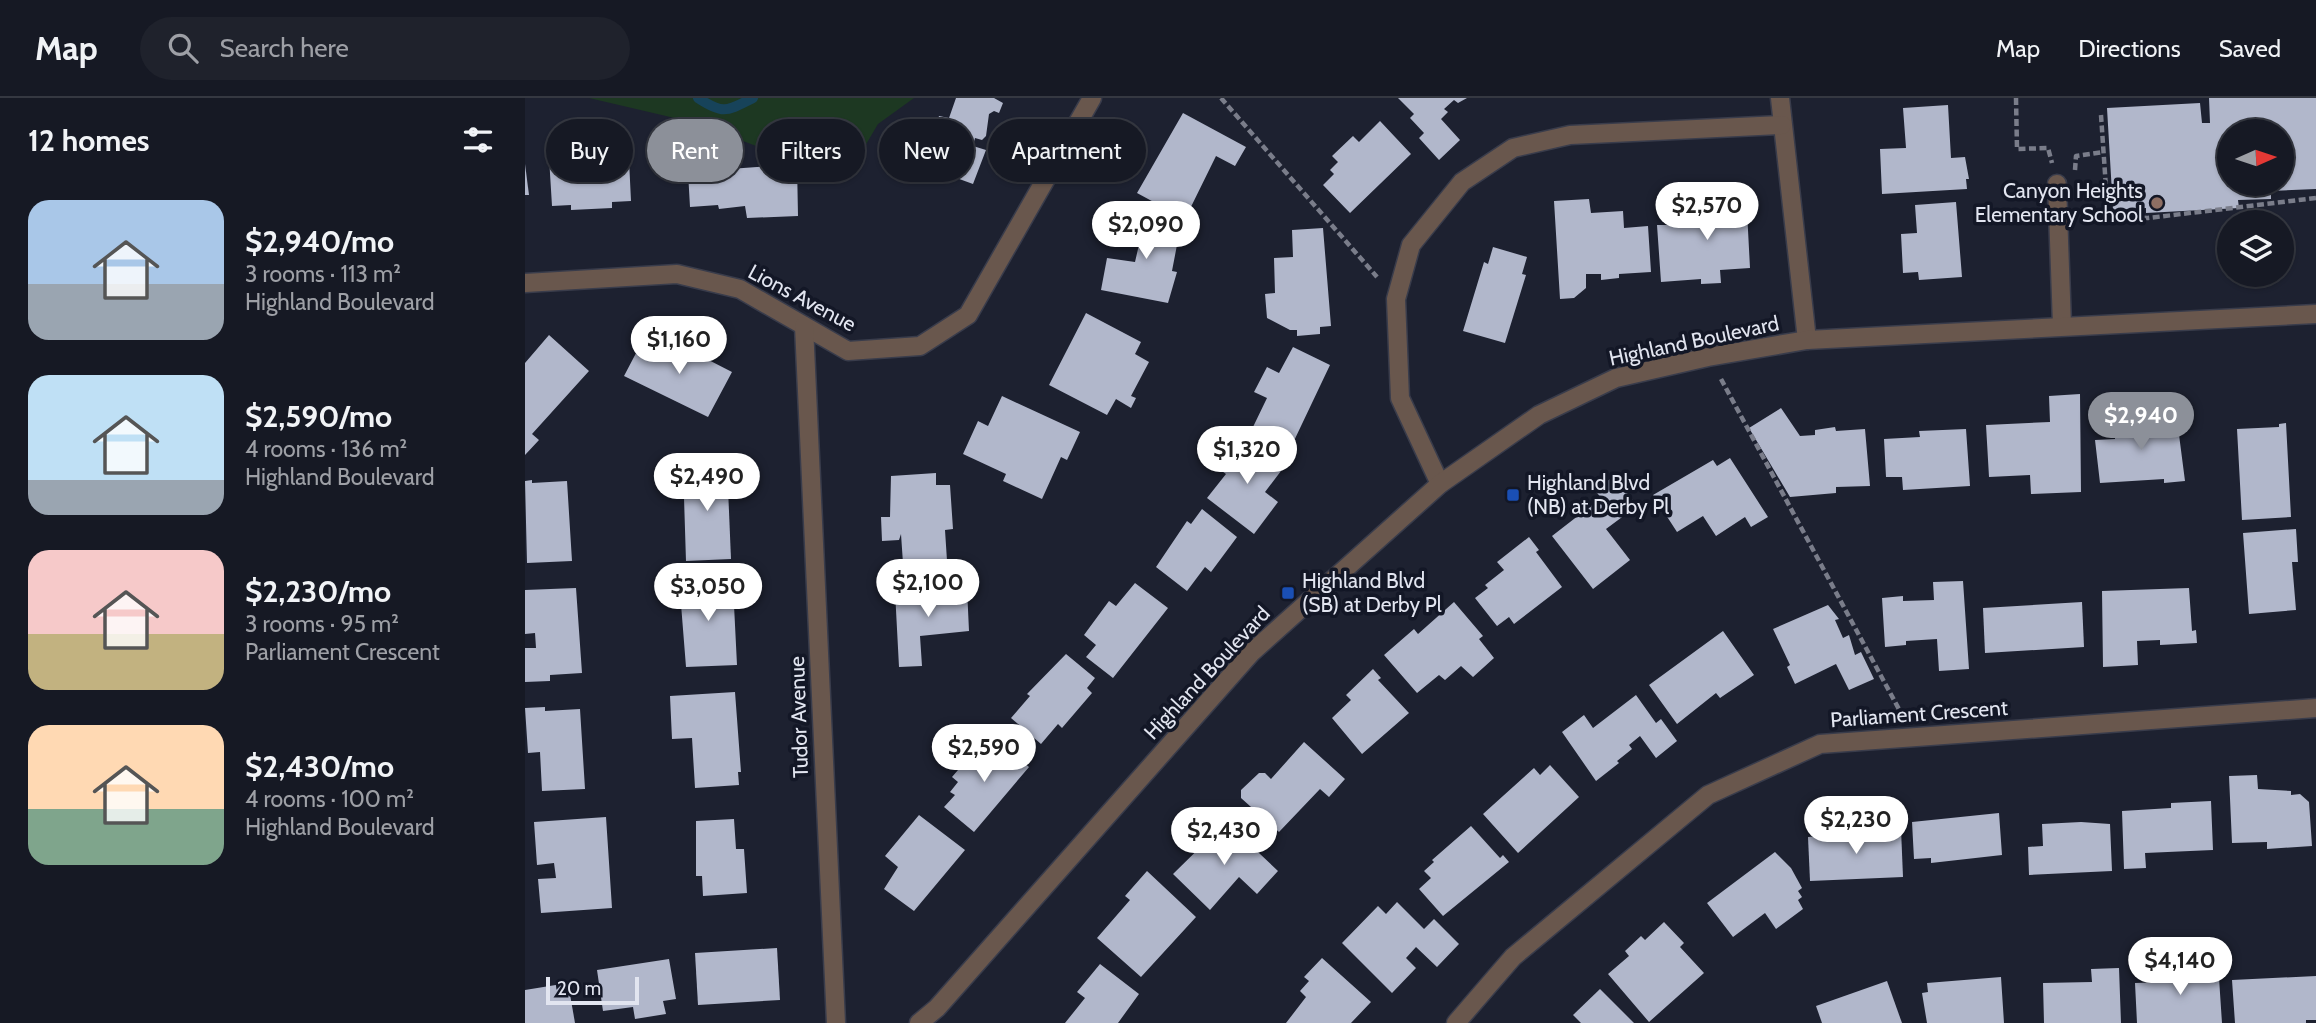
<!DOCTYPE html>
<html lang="en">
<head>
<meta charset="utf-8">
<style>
  body { margin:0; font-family:Cabin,sans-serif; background:#1f222c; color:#f1f3f6; height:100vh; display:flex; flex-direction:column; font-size:26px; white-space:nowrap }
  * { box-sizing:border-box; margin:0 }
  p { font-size:23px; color:#9ea0a6 }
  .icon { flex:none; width:38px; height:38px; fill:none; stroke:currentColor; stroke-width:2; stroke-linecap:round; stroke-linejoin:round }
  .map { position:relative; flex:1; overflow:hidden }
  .sheet { display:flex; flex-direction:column; background:#161924; width:525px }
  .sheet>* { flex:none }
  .top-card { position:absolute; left:21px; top:21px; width:665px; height:63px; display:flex; gap:14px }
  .needle { width:46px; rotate:87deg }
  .buttons { position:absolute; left:1692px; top:21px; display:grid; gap:14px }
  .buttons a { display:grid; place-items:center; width:77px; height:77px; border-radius:50%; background:#161924; box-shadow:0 2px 5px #0004,0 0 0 2px #353841; font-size:35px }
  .scale { position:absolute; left:21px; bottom:18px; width:93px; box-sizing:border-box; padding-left:7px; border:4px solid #e2e5f0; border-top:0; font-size:19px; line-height:24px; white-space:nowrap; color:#e2e5f0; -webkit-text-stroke:5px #131726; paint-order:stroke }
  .price { position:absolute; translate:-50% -60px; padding:0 16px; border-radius:24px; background:#fff; color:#222; font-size:23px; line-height:46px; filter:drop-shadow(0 2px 4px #0008) }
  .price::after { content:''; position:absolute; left:50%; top:42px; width:21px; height:16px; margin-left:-10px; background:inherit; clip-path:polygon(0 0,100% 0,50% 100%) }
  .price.on { background:#8c9099; color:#fff }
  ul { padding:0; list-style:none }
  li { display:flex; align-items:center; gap:21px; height:175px; padding:0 28px }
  li span { display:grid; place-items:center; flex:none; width:196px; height:140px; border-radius:21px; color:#555 }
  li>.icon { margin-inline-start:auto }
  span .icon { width:84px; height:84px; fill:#fffc; stroke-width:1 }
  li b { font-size:30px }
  h2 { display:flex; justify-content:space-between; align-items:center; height:84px; padding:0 28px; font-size:30px }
  .chip { padding:0 24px; border-radius:32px; background:#161924; box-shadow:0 2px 5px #0004,0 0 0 2px #353841; font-size:24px; line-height:63px }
  .chip.on { background:#8c9099; color:#fff }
  header { display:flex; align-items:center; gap:42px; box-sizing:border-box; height:98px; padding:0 35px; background:#161924; border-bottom:2px solid #353841 }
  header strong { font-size:33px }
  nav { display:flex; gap:38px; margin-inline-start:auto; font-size:24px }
  .search { width:490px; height:63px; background:#1f222c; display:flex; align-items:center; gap:18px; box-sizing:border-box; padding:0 24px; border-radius:38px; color:#9ea0a6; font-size:26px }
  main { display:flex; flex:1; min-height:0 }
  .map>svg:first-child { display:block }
</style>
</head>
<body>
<header>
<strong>Map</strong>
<div class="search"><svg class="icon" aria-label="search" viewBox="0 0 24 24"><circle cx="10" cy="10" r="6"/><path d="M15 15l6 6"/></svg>Search here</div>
<nav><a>Map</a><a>Directions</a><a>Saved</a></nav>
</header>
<main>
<section class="sheet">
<h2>12 homes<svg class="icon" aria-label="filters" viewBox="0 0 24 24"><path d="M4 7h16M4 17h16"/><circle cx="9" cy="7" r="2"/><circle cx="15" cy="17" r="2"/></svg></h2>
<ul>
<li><span style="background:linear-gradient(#a9c7e8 60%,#9aa5b1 0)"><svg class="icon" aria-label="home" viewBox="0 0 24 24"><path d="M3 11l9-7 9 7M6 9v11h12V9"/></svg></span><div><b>$2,940/mo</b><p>3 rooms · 113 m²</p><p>Highland Boulevard</p></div></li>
<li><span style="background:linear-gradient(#bfe0f5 75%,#9aa5b1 0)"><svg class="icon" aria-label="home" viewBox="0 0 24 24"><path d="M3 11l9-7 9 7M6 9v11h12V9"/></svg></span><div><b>$2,590/mo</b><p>4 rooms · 136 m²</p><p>Highland Boulevard</p></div></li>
<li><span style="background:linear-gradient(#f6c9c9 60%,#c2b280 0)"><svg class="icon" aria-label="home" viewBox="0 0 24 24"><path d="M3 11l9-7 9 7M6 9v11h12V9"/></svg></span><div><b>$2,230/mo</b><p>3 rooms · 95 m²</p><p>Parliament Crescent</p></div></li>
<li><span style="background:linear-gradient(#ffd9b3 60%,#7fa58c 0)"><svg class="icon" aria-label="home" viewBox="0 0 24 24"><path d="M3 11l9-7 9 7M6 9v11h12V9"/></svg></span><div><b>$2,430/mo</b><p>4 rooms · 100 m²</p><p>Highland Boulevard</p></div></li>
</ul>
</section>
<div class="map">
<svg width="1791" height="925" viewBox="0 0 1791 925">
  <rect width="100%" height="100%" fill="#1d2130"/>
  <polygon fill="#1d3822" points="64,0 389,0 353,26 330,65 308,59 291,71 171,25"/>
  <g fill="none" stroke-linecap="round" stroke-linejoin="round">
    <path stroke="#17435a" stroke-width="10" d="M 173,0 C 199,17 202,13 228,0"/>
  </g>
  <g fill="#b1b7cb" fill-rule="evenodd">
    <polygon points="431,0 469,0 478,5 474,15 469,13 464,16 461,38 457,42 450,40 448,48 461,52 448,86 382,62 392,42 405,46 414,18 424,20"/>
    <polygon points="873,0 942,0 933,5 929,2 919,11 923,14 916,21 935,42 914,62 894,40 899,35 885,20 889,16"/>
    <path d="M 1684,0 L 1791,0 L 1791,91 L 1746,93 L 1746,101 L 1713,102 L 1714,110 L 1621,115 L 1621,110 L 1588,112 L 1582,10 L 1675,5 L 1677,25 L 1685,25 ZM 1704,33 L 1757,33 L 1757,86 L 1704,86 Z"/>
    <polygon points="1423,7 1426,60 1440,59 1444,81 1441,81 1442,91 1357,96 1355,51 1381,50 1378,10"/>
    <polygon points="658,15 721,49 710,68 691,58 660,121 612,95"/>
    <polygon points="855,23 886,56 825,115 798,87 809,76 805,72 813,64 807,58 828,38 834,44"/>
    <polygon points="69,57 69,65 104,62 106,103 87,104 87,110 46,112 46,107 27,108 24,59"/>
    <polygon points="0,66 4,97 0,97"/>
    <polygon points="272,66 273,118 222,120 220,108 194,111 193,107 165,109 163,74"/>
    <polygon points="1221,94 1225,170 1195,172 1196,185 1176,186 1176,181 1136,184 1132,127 1181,127 1179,97"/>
    <polygon points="1064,101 1066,115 1098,113 1099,130 1123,128 1126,174 1094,176 1094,180 1076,182 1076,176 1061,176 1061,190 1049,200 1035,201 1029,103"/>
    <polygon points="1431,104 1437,179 1394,182 1393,174 1378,175 1376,136 1392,135 1390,107"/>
    <polygon points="605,112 656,126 647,173 652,174 643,205 576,192 582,160 610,164 616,138 600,134"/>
    <polygon points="798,130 806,228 795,229 795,236 772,238 772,232 765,232 742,220 740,196 750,195 749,160 768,159 767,132"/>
    <polygon points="968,149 1002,159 997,176 1001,177 980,245 938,233 959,164 963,166"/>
    <polygon points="561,215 616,244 610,256 624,264 606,298 611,300 606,310 591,301 582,317 524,287"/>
    <polygon points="24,237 64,273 7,336 14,342 0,357 0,265"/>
    <polygon points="120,238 164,261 168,254 207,274 183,319 99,278"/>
    <polygon points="768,249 805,267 767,347 728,329 742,300 729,294 742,269 754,275"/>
    <polygon points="1555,296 1556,394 1506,396 1505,377 1464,379 1461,327 1525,324 1524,298"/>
    <polygon points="477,298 555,334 542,362 536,359 517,401 478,383 481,376 438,356 453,323 463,328"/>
    <polygon points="1256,310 1275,338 1290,337 1290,332 1310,329 1311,333 1340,331 1345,388 1311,389 1311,395 1265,399 1224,330"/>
    <polygon points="1640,318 1641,330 1653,329 1660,383 1639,385 1639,381 1575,385 1570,342 1590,341 1589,322"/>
    <polygon points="1761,325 1766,419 1717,422 1712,331 1754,329 1754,326"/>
    <polygon points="1441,331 1445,388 1378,392 1377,379 1361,379 1359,341 1395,339 1394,333"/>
    <polygon points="726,343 759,369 740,394 753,404 729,436 682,400 701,376 694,371 712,347 719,352"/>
    <polygon points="1205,360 1243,419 1226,429 1220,419 1191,438 1178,418 1152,434 1128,397 1188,362 1192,368"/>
    <polygon points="202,366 206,461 161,463 158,368"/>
    <polygon points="411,375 411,387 425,387 428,431 420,432 423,478 379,480 376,436 374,442 357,443 356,419 365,419 366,378"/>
    <polygon points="1089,378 1112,408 1081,431 1105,462 1068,491 1027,438 1076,400 1070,392"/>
    <polygon points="7,382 7,385 42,383 47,463 2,465 0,383"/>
    <polygon points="677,411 712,439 686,474 680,469 662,493 631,469 662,423 666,426"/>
    <polygon points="1771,431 1773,464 1767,464 1771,512 1724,516 1718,435"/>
    <polygon points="1004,439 1014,452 1011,454 1037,489 989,526 984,519 972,528 950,500 963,490 960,487 979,472 972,464"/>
    <polygon points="200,479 201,507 209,507 212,567 161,569 154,481"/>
    <polygon points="1438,483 1444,571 1414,573 1412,541 1381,543 1381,547 1360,549 1357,500 1378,498 1378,503 1409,502 1408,484"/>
    <polygon points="610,485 643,510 588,580 561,559 571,547 559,537 584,503 591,508"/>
    <polygon points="51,490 57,575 25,577 25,583 0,584 0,550 11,550 10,535 0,536 0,492"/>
    <polygon points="442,490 444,533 395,538 397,568 374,569 370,493"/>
    <polygon points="1664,490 1667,533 1671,532 1672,545 1635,547 1635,542 1612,543 1613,567 1578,569 1577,493"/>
    <polygon points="929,504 958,538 954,541 969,560 948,579 936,568 920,582 914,577 892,595 859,557 889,531 893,536"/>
    <polygon points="1557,504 1559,549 1460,555 1458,510"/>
    <polygon points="1303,507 1314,521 1310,522 1318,540 1324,537 1330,557 1336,554 1349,581 1324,592 1311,566 1270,586 1262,569 1265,567 1248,531"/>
    <polygon points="1198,533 1229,577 1195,600 1191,595 1152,626 1124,587"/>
    <polygon points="541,556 570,580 562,590 567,595 537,630 533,626 516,646 486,620 505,598 502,596"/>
    <polygon points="848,571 856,580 853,582 884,615 837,656 807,620 826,602 821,597"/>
    <polygon points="210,594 216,674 213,674 214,687 170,690 167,640 147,641 145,598"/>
    <polygon points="1111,597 1131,625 1136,621 1152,643 1131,660 1115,638 1104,647 1107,651 1092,663 1094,665 1071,683 1037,634 1059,617 1068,630"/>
    <polygon points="20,609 20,613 55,611 60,691 17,693 15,654 3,655 0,610"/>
    <polygon points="470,640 504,669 449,734 419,709 430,697 425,694 433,684 427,679 445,658 451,663"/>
    <polygon points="779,644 820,681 804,699 795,691 754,734 716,700 716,692 734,675 740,675 746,681"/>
    <polygon points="1025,667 1054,699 993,755 958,716 1009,670 1015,677"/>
    <polygon points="1732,677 1733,691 1766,693 1766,697 1775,696 1784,704 1787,748 1742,751 1742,744 1707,745 1704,678"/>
    <polygon points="1686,703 1688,752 1620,755 1621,770 1599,771 1597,713 1646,710 1646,705"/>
    <polygon points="1474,715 1477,757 1406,765 1406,760 1389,761 1387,724"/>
    <polygon points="394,717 440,752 389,813 359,791 373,769 360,758"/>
    <polygon points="81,719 87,810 16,815 13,781 31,780 29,765 12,767 9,724"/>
    <polygon points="209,721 211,751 219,751 222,795 178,798 177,778 171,778 171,723"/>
    <polygon points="701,724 753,773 732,796 714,779 685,812 648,776"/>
    <polygon points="1556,724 1585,726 1587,773 1504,777 1503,749 1518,748 1517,726"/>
    <polygon points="946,728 975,760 978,757 984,764 918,818 894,791 906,780 899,773 909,764 907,762"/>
    <polygon points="1376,731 1378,779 1285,783 1283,739"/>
    <polygon points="1250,754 1266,770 1277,790 1273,793 1277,799 1273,802 1278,811 1251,831 1240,815 1208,839 1182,805"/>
    <polygon points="622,773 671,819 616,879 572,840 605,802 600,798"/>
    <polygon points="872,804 899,831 909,821 934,846 912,869 891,849 881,860 891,870 867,895 817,845 853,808 861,816"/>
    <polygon points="1139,824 1159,845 1155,849 1179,875 1124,924 1083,876 1104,858 1100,853 1116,838 1120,842"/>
    <polygon points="252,850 255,902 173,907 170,855"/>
    <polygon points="797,860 846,904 826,925 761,925 781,899 775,893 784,883 779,879"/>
    <polygon points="144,861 151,901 138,903 141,916 110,921 108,909 78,913 72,872"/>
    <polygon points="1677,864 1678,881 1694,880 1697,925 1612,925 1610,885 1638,884 1637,866"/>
    <polygon points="575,866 614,896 593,925 540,925 560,900 552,894"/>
    <polygon points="1594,870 1596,925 1519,925 1518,885 1567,884 1566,871"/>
    <polygon points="1791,878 1791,922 1781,922 1781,925 1710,925 1707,882"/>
    <polygon points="1476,879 1479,925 1402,925 1397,895 1403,894 1402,885"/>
    <polygon points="1362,883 1377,925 1297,925 1291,908"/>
    <polygon points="43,885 50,925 0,925 0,892"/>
    <polygon points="1075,891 1109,925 1056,925 1048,917"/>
  </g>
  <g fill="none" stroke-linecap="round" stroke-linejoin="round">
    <g stroke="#393c4b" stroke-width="21">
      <g id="minor">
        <polyline points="1255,0 1282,242"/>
        <polyline points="1532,86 1537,227"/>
        <polyline points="0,185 152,176 215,191 323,253 395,248 443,217 567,0"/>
        <polyline points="279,228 311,925"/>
        <polyline points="915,386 875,300 871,201 886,147 937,84 988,50 1045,37 1257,27"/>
        <polyline points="394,925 412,910 726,555 915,386 1014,317 1091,280 1183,259 1282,242 1791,216"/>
        <polyline points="931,925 988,859 1183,697 1295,646 1791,610"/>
      </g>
    </g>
    <g stroke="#7a7d8a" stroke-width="4.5" stroke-dasharray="7 3.5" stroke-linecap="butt">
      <polyline points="696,0 852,179"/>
      <polyline points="1491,0 1492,51 1523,50 1527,65"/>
      <polyline points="1576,17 1583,119 1623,120 1791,100"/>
      <polyline points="1550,72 1551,58 1578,54"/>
      <polyline points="1196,281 1376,615"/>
    </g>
    <use href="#minor" stroke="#69574d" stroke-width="18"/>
  </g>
  <circle fill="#8d6e63" stroke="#131726" stroke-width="2.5" cx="1632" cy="105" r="7"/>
  <g fill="#1a4fb4" stroke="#131726" stroke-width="2.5">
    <rect x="981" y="390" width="14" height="14" rx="3.5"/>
    <rect x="756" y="488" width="14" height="14" rx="3.5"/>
  </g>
  <g text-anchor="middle" stroke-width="7" stroke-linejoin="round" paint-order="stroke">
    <g font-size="21" fill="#e2e5f0" stroke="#131726" text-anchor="start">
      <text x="1618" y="100" text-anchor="end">Canyon Heights<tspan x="1618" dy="24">Elementary School</tspan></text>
      <text x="1002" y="392">Highland Blvd<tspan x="1002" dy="24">(NB) at Derby Pl</tspan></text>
      <text x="777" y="490">Highland Blvd<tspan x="777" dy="24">(SB) at Derby Pl</tspan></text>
    </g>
    <g font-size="21" fill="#e2e5f0" stroke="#131726">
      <text transform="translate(277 200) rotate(28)" y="7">Lions Avenue</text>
      <text transform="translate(1169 243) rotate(-12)" y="7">Highland Boulevard</text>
      <text transform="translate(682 575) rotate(-47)" y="7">Highland Boulevard</text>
      <text transform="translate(1394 616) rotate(-4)" y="7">Parliament Crescent</text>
      <text transform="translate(274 619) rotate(-92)" y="7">Tudor Avenue</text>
    </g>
  </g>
</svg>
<div class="buttons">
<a><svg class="needle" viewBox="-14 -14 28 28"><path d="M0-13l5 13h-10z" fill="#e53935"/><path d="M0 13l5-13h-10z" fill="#9ea0a6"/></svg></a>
<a><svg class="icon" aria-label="layers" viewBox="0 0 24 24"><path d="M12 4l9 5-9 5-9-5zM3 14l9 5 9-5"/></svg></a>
</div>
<div class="scale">20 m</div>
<b class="price" style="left:1182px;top:144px">$2,570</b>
<b class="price" style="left:621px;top:163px">$2,090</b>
<b class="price" style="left:154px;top:278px">$1,160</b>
<b class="price on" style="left:1616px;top:354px">$2,940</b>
<b class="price" style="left:722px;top:388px">$1,320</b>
<b class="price" style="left:182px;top:415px">$2,490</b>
<b class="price" style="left:403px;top:521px">$2,100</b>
<b class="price" style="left:183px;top:525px">$3,050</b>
<b class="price" style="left:459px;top:686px">$2,590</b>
<b class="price" style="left:1331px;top:758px">$2,230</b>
<b class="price" style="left:699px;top:769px">$2,430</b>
<b class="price" style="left:1655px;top:899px">$4,140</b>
<div class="top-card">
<a class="chip">Buy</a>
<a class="chip on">Rent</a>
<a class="chip">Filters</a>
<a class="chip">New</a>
<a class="chip">Apartment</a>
</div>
</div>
</main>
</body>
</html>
